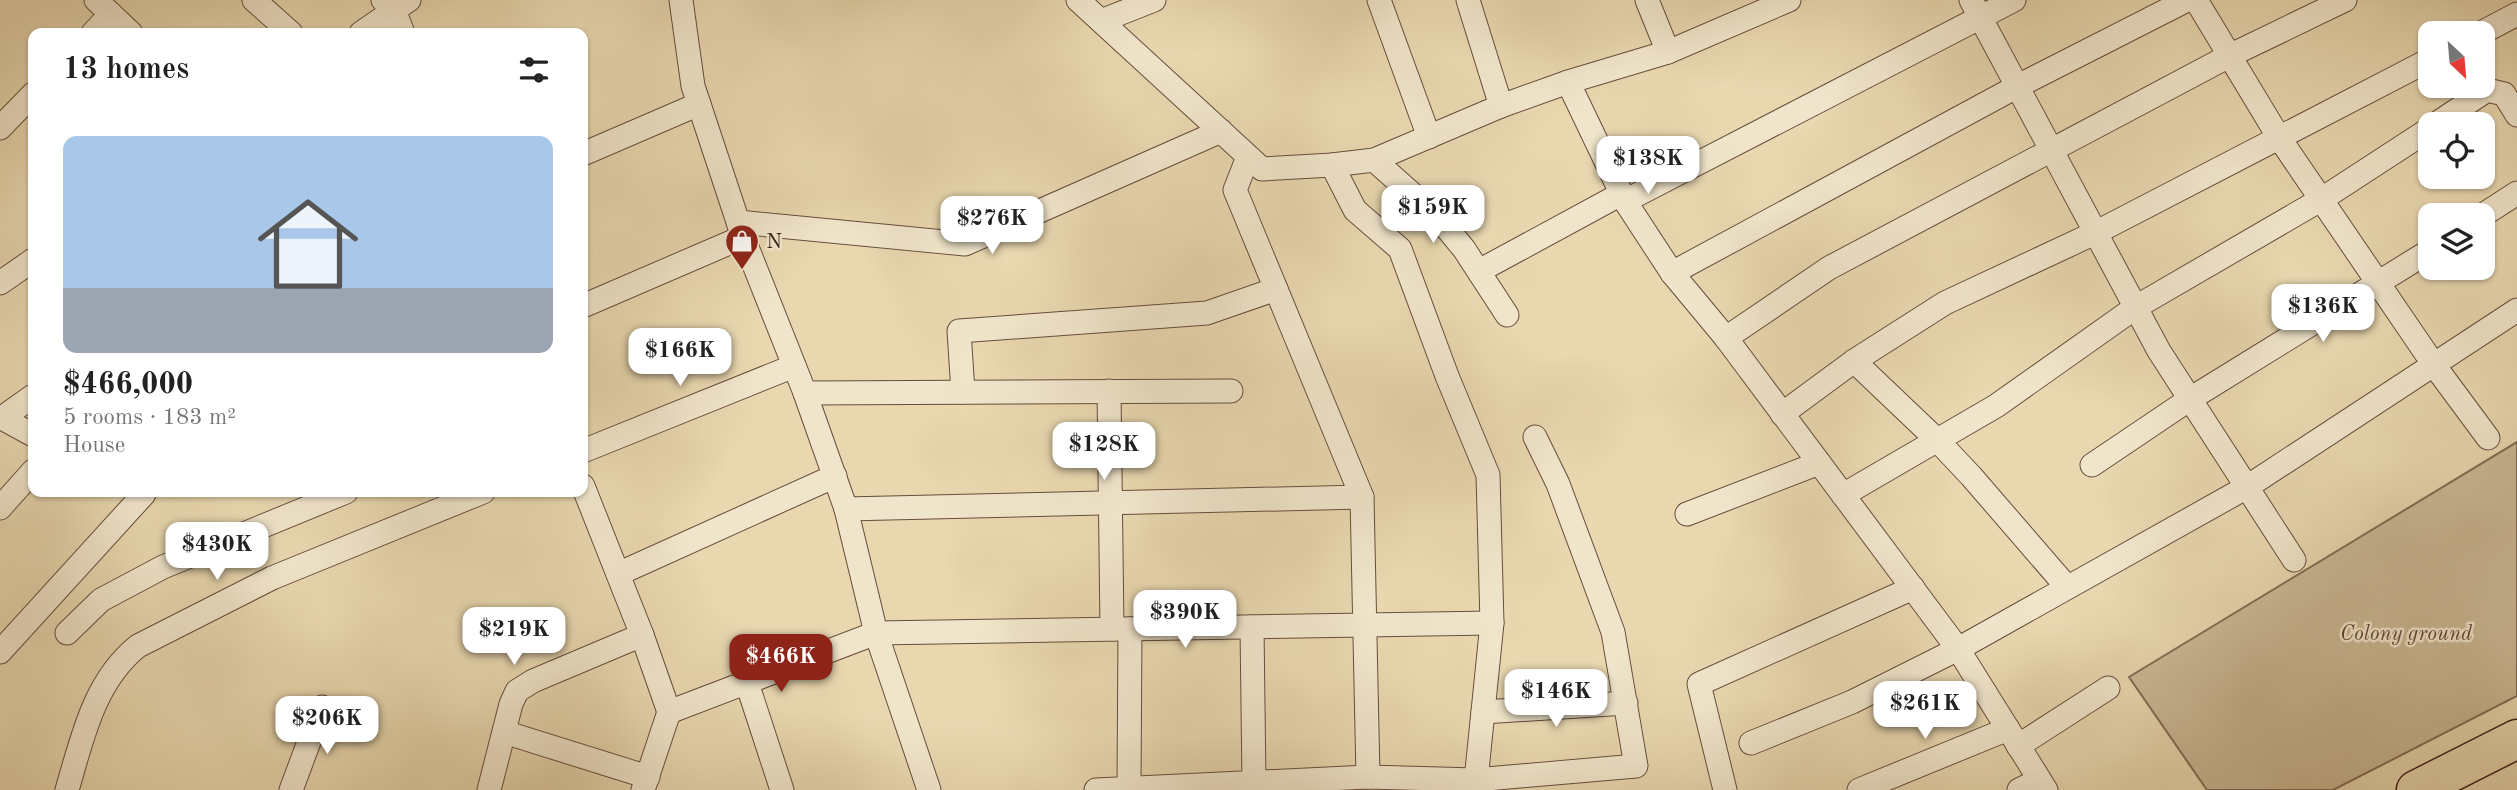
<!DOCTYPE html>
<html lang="en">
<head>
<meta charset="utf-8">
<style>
  body { margin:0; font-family:"Old Standard TT",serif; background:#f6f6f6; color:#222; height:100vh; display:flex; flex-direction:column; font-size:26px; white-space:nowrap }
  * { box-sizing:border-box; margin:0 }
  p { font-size:23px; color:#767676 }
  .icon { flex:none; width:38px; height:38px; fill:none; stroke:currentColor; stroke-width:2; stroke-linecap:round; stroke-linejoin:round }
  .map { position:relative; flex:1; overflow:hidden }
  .sheet { position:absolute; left:28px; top:28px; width:560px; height:469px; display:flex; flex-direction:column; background:#fff; border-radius:14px; box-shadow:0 2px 5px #0004 }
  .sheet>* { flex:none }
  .needle { width:46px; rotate:154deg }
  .tools { position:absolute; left:2418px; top:21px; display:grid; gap:14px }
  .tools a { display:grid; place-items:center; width:77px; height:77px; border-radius:14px; background:#fff; box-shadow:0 2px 5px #0004; font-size:35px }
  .price { position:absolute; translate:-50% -60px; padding:0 16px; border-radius:14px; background:#fff; color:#222; font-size:23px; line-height:46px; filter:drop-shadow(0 2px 4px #0008) }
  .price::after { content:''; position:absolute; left:50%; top:42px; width:21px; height:16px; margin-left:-10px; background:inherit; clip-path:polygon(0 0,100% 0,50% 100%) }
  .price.selected { background:#8f2418; color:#fff }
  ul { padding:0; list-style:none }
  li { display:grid; align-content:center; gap:14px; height:371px; padding:0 35px }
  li+li { border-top:2px solid #e0e0e0 }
  li span { display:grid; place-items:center; height:217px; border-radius:14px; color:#555 }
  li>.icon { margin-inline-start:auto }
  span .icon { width:126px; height:126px; fill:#fffc; stroke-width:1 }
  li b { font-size:30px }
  h2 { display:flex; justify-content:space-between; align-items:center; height:84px; padding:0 35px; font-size:30px }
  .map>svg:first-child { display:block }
</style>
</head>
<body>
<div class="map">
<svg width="2517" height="790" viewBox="0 0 2517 790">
  <rect width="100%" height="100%" fill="#e8d7af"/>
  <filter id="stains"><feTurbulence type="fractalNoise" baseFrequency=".00286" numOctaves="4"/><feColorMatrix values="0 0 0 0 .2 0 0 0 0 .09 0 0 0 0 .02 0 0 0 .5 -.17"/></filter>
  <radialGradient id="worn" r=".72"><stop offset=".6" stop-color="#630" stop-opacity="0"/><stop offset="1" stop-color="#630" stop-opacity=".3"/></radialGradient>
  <polygon fill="#cab895" stroke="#826c55" stroke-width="2" points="2517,442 2517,696 2333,790 2207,790 2129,677"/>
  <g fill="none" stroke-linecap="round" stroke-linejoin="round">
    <g stroke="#664d3c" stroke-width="25">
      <g id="street">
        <polyline points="96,0 131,33"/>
        <polyline points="254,0 291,33"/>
        <polyline points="383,0 394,10 403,33"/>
        <polyline points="681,0 693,86 743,237 805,393 846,509 876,633 929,790"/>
        <polyline points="1078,0 1262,169 1332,165 1374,160 1501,106 1568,82 1625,201 1672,273 1726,338 1958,649 2046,790"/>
        <polyline points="1379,0 1429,137"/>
        <polyline points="1468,0 1501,106"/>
        <polyline points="1647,0 1668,52"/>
        <polyline points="1971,0 2159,351 2294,560"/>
        <polyline points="2196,0 2278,136 2434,365 2488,438"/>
        <polyline points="1101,21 1154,0"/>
        <polyline points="93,33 111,14"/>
        <polyline points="361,33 409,0"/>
        <polyline points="2481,33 2517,14"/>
        <polyline points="1568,82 1668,52 1789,0"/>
        <polyline points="2436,124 2487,90 2504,94 2517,115"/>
        <polyline points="0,128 33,94"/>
        <polyline points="583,154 699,104"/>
        <polyline points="1248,157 1235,190 1362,497 1368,777"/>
        <polyline points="1374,160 1436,215 1464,249 1507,315"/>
        <polyline points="1332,165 1355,210 1400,249 1447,376 1488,475 1492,623 1475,790"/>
        <polyline points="1625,201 2014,0"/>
        <polyline points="2483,215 2517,193"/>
        <polyline points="738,222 965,244 1221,131"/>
        <polyline points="1479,271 1621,194"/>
        <polyline points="1672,273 2018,86 2187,0"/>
        <polyline points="0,283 33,260"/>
        <polyline points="583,306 743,237"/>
        <polyline points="1726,338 1829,268 2229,56 2345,0"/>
        <polyline points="1854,361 1937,440 1971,476 2067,587"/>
        <polyline points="1109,391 1112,629"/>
        <polyline points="963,392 959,331 1207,313 1276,289"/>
        <polyline points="805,393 1231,391"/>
        <polyline points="1782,414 1854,361 1945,303 2097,232 2431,59"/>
        <polyline points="0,417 33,435"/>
        <polyline points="2,418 33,396"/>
        <polyline points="583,451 794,366"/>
        <polyline points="2092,465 2190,399 2431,250"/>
        <polyline points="583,486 642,635 669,712 643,790"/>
        <polyline points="1843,495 1996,406 2136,307 2322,199 2431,128"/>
        <polyline points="0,508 33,471"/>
        <polyline points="846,509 1362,497"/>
        <polyline points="1687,514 1819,463"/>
        <polyline points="618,574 835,476"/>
        <polyline points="1252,627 1254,784"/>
        <polyline points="67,633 101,600 163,567 346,492"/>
        <polyline points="0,652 144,494"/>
        <polyline points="747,683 782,790"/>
        <polyline points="669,712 876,633 1492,623"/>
        <polyline points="1483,712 1626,703"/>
        <polyline points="504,732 648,777"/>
        <polyline points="1751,743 1852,702 1958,649 2247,487 2517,310"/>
        <polyline points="2018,746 2108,688"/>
        <polyline points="1129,789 1130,629"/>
        <path d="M 67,790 C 82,739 94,681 138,646 L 272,578 L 483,492"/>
        <polyline points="291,790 322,707"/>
        <polyline points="489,790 511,704 517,691 533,681 642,635"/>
        <polyline points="1096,790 1368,777 1475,780 1636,766 1613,632 1558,484 1535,437"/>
        <polyline points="1725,790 1699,684 1913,588"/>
        <polyline points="1859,790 2008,729"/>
        <polyline points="2019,790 2039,780"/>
      </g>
    </g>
    <g stroke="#3a1f15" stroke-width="41">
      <polyline id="highway" points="2416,790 2517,739"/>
    </g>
    <use href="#street" stroke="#f0e5cb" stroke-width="23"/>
    <use href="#highway" stroke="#e8d7af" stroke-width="38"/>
  </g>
  <defs>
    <g id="shop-pin" transform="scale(1.75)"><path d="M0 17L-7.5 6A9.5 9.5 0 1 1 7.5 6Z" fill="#8f2418" stroke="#f0e5cb"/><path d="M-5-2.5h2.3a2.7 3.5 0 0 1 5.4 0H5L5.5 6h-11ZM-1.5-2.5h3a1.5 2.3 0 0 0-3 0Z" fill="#fff"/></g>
  </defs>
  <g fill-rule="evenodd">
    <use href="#shop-pin" x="742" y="241"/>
  </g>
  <g text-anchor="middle" stroke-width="5" stroke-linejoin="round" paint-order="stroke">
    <g font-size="21" fill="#3a1f15" stroke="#f0e5cb" text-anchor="start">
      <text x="766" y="248">N</text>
    </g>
    <g font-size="21" font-style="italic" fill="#5e4535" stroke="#f0e5cb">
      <text x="2406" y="640">Colony ground</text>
    </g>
  </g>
  <rect width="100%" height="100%" filter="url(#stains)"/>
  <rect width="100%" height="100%" fill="url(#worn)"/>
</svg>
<div class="tools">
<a><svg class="needle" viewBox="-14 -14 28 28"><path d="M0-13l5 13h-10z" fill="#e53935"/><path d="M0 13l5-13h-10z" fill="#767676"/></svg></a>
<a><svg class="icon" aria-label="locate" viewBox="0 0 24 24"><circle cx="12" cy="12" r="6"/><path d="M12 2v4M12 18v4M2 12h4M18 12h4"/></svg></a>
<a><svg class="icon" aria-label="layers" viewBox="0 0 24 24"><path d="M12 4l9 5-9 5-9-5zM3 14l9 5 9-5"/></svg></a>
</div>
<b class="price" style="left:1648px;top:196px">$138K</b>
<b class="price" style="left:1433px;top:245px">$159K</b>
<b class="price" style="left:992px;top:256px">$276K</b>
<b class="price" style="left:2323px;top:344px">$136K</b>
<b class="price" style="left:680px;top:388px">$166K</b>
<b class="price" style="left:1104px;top:482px">$128K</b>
<b class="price" style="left:217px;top:582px">$430K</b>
<b class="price" style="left:1185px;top:650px">$390K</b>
<b class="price" style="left:514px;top:667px">$219K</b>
<b class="price selected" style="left:781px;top:694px">$466K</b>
<b class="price" style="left:1556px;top:729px">$146K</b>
<b class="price" style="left:1925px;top:741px">$261K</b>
<b class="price" style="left:327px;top:756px">$206K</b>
<section class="sheet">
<h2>13 homes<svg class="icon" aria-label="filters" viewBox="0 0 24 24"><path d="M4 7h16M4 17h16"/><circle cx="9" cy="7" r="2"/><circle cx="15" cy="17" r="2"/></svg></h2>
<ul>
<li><span style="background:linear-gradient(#a9c7e8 70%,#9aa5b1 0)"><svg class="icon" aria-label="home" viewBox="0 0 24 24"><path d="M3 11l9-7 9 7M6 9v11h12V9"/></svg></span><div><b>$466,000</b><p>5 rooms · 183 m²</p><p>House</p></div></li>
</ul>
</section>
</div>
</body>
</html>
